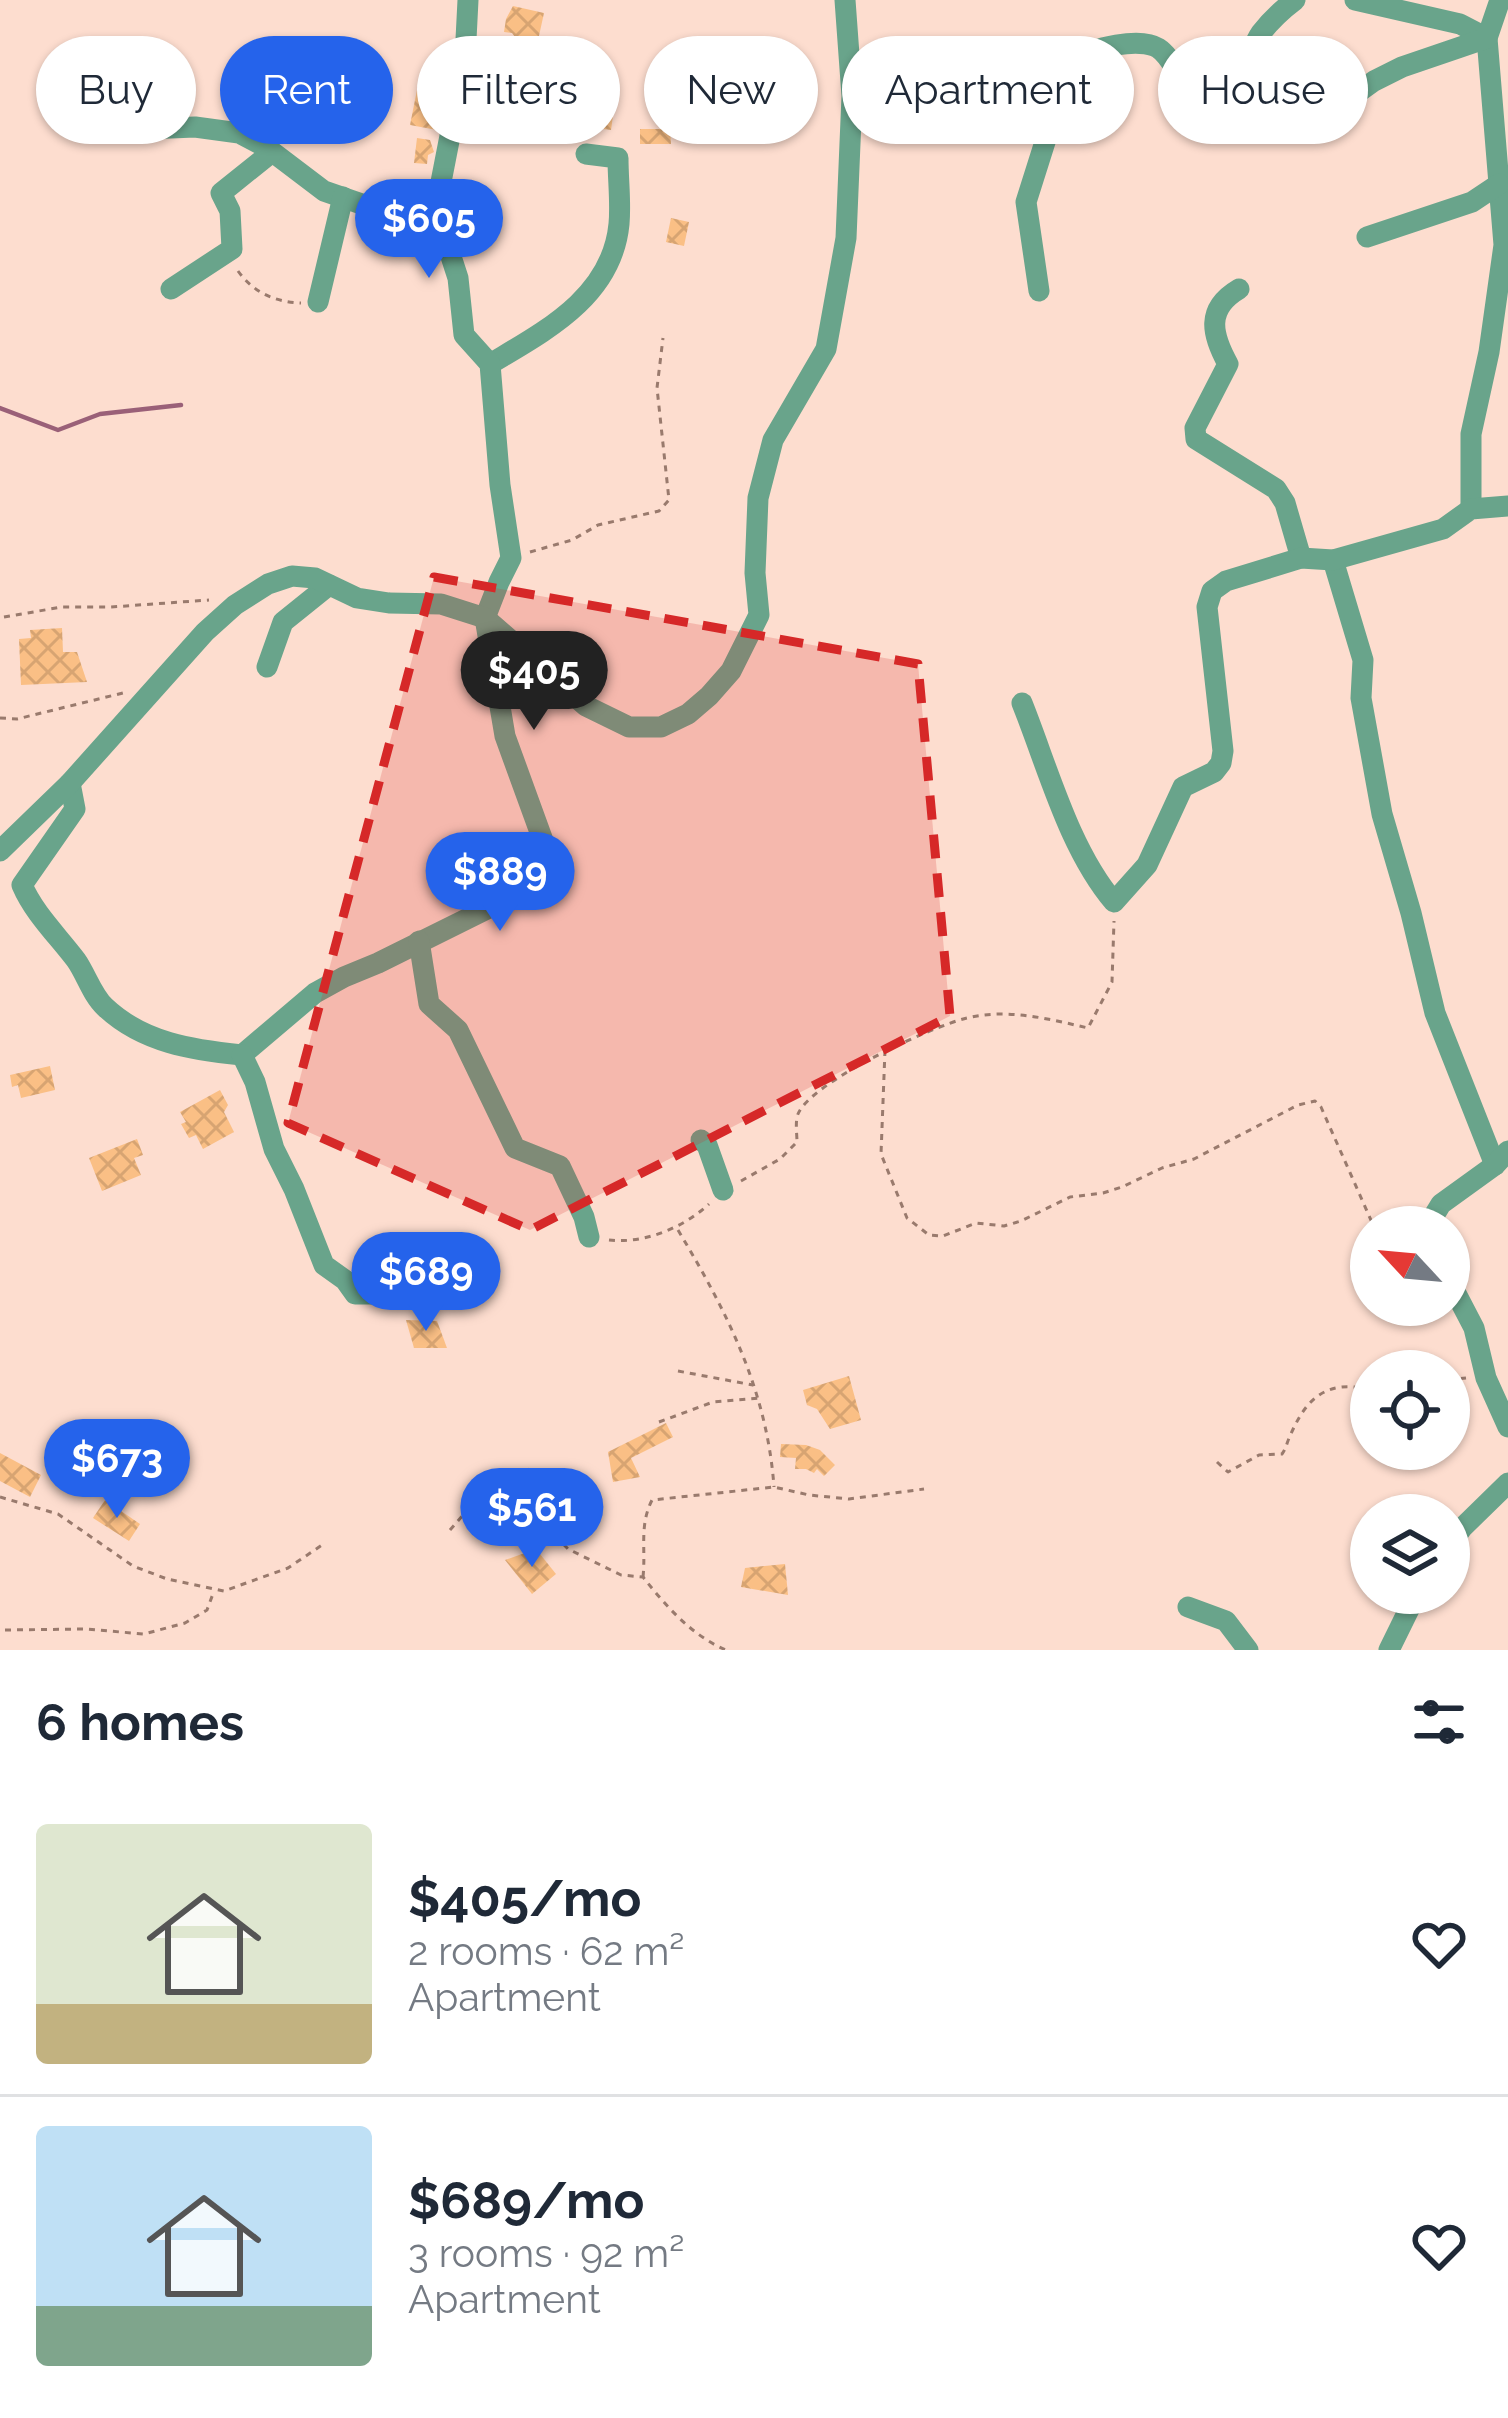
<!DOCTYPE html>
<html lang="en">
<head>
<meta charset="utf-8">
<style>
  body { margin:0; font-family:Raleway,sans-serif; background:#f2f2f3; color:#1f2937; height:100vh; display:flex; flex-direction:column; font-size:45px; white-space:nowrap }
  * { box-sizing:border-box; margin:0 }
  p { font-size:39px; color:#747a83 }
  .icon { flex:none; width:66px; height:66px; fill:none; stroke:currentColor; stroke-width:2; stroke-linecap:round; stroke-linejoin:round }
  .map { position:relative; height:1650px; overflow:hidden }
  .drawer { display:flex; flex-direction:column; background:#fff; flex:1 }
  .drawer>* { flex:none }
  .top-card { position:absolute; left:36px; top:36px; width:1437px; height:108px; display:flex; gap:24px }
  .needle { width:78px; rotate:296deg }
  .controls { position:absolute; left:1350px; top:1206px; display:grid; gap:24px }
  .controls a { display:grid; place-items:center; width:120px; height:120px; border-radius:50%; background:#fff; box-shadow:0 3px 9px #0004; font-size:60px }
  .price { position:absolute; translate:-50% -102px; padding:0 27px; border-radius:42px; background:#2563eb; color:#fff; font-size:39px; line-height:78px; filter:drop-shadow(0 3px 6px #0008) }
  .price::after { content:''; position:absolute; left:50%; top:72px; width:36px; height:27px; margin-left:-18px; background:inherit; clip-path:polygon(0 0,100% 0,50% 100%) }
  .price.active { background:#222; color:#fff }
  ul { padding:0; list-style:none }
  li { display:flex; align-items:center; gap:36px; height:300px; padding:0 36px }
  li+li { border-top:3px solid #e0e1e3 }
  li span { display:grid; place-items:center; flex:none; width:336px; height:240px; border-radius:12px; color:#555 }
  li>.icon { margin-inline-start:auto }
  span .icon { width:144px; height:144px; fill:#fffc; stroke-width:1 }
  li b { font-size:51px }
  h2 { display:flex; justify-content:space-between; align-items:center; height:144px; padding:0 36px; font-size:51px }
  .tag { padding:0 42px; border-radius:54px; background:#fff; box-shadow:0 3px 9px #0004; font-size:42px; line-height:108px }
  .tag.active { background:#2563eb; color:#fff }
  .map>svg:first-child { display:block }
</style>
</head>
<body>
<div class="map">
<svg width="1508" height="1650" viewBox="0 0 1508 1650">
  <defs>
    <pattern id="building-cross-hatch" width="8" height="8" patternUnits="userSpaceOnUse" patternTransform="scale(3)"><rect width="8" height="8" fill="#fabf85"/><path d="M0 0l8 8M0 8l8-8" fill="none" stroke="#d7a472"/></pattern>
  </defs>
  <rect width="100%" height="100%" fill="#fdddcf"/>
  <g fill="none" stroke-linecap="round" stroke-linejoin="round">
    <polyline stroke="#9a6078" stroke-width="4.5" points="0,408 58,430 100,414 181,405"/>
  </g>
  <g fill="url(#building-cross-hatch)">
    <polygon points="513,6 544,13 537,45 526,38 517,40 512,33 504,32 506,19"/>
    <polygon points="417,90 444,96 437,130 410,125"/>
    <polygon points="582,90 616,95 611,130 588,127 589,120 578,118"/>
    <polygon points="640,129 670,129 671,144 640,144"/>
    <polygon points="417,138 430,140 434,152 428,155 427,164 414,163"/>
    <polygon points="671,218 689,222 684,246 666,242"/>
    <polygon points="62,628 63,652 77,652 87,682 21,685 19,639 31,638 30,630"/>
    <polygon points="50,1066 55,1090 21,1098 18,1085 12,1087 10,1075"/>
    <polygon points="220,1090 228,1105 224,1112 234,1132 203,1149 196,1135 189,1138 181,1124 186,1122 180,1112"/>
    <polygon points="137,1139 143,1155 134,1158 141,1175 102,1191 89,1158"/>
    <polygon points="406,1320 437,1321 447,1348 414,1348"/>
    <polygon points="849,1376 861,1420 830,1429 817,1409 807,1405 803,1390"/>
    <polygon points="666,1423 673,1437 631,1458 640,1477 613,1482 608,1452"/>
    <polygon points="781,1444 806,1445 820,1450 835,1465 824,1476 817,1469 814,1473 806,1469 795,1469 796,1458 780,1457"/>
    <polygon points="0,1453 41,1475 30,1497 0,1481"/>
    <polygon points="105,1500 140,1524 129,1541 93,1518"/>
    <polygon points="536,1549 556,1574 532,1594 505,1560"/>
    <polygon points="785,1564 788,1595 741,1587 745,1568"/>
  </g>
  <g fill="none" stroke-linecap="round" stroke-linejoin="round">
    <g stroke="#997a6d" stroke-width="3" stroke-dasharray="6 6" stroke-linecap="butt">
      <path d="M 238,271 C 253,292 274,302 301,303"/>
      <polyline points="530,552 572,540 598,525 659,511 669,500 657,388 663,338"/>
      <polyline points="4,617 62,607 111,607 209,600"/>
      <polyline points="0,718 17,719 127,692"/>
      <polyline points="885,1050 881,1154 907,1218 929,1235 943,1236 976,1223 1004,1226 1021,1221 1070,1197 1103,1193 1122,1187 1162,1168 1194,1159 1298,1105 1315,1101 1321,1107 1374,1227"/>
      <path d="M 741,1181 L 780,1159 L 797,1142 C 797,1135 795,1121 798,1114 C 811,1082 932,1026 967,1018 C 1008,1008 1049,1019 1088,1028 L 1112,982 L 1114,921"/>
      <path d="M 678,1230 C 727,1312 767,1390 774,1487"/>
      <path d="M 609,1240 C 644,1244 683,1228 709,1204"/>
      <polyline points="678,1371 753,1385"/>
      <polyline points="1449,1380 1466,1378"/>
      <polyline points="659,1422 713,1402 760,1398"/>
      <path d="M 1217,1462 L 1228,1472 L 1259,1455 L 1282,1454 C 1286,1449 1287,1442 1290,1436 C 1303,1406 1319,1384 1355,1387 L 1359,1392 L 1371,1391"/>
      <path d="M 528,1469 C 550,1488 552,1509 559,1535"/>
      <polyline points="0,1497 58,1514 133,1566 167,1579 224,1591 288,1568 325,1543"/>
      <path d="M 450,1530 L 463,1515 L 482,1508 L 499,1512 L 547,1527 L 568,1549 L 621,1575 L 643,1577 C 665,1605 692,1636 726,1650"/>
      <path d="M 643,1577 C 646,1549 639,1526 652,1500 L 774,1487 L 809,1495 L 849,1499 L 924,1489"/>
      <polyline points="5,1630 85,1629 144,1634 185,1623 207,1610 214,1591"/>
    </g>
    <g stroke="#69a48b" stroke-width="21">
      <polyline points="1355,0 1460,24 1487,38 1504,245 1489,352 1471,434 1471,509"/>
      <polyline points="117,117 146,129 195,127 239,133 266,147 324,191 376,209 433,223"/>
      <polyline points="1321,119 1374,81 1402,67 1487,38 1500,0"/>
      <polyline points="1367,237 1472,202 1499,184"/>
      <polyline points="171,289 232,249 230,211 221,193 272,152"/>
      <path d="M 1239,289 C 1205,309 1212,335 1228,364 L 1195,428 L 1196,439 L 1276,489 L 1285,503 L 1301,558"/>
      <path d="M 1039,291 L 1026,202 L 1063,85 C 1066,76 1070,67 1077,60 C 1091,47 1141,37 1158,48 C 1180,62 1182,106 1220,94 C 1245,87 1248,51 1261,33 C 1271,20 1283,9 1295,0"/>
      <polyline points="318,302 343,197"/>
      <path d="M 490,364 C 545,331 612,297 619,224 C 621,203 618,180 618,158 L 586,154"/>
      <polyline points="1333,560 1363,660 1361,698 1382,814 1411,913 1435,1013 1495,1165"/>
      <polyline points="267,667 283,622 329,585"/>
      <path d="M 1022,703 C 1048,768 1069,849 1114,902 L 1147,865 L 1183,787 L 1214,772 L 1221,763 L 1223,751 L 1207,607 L 1212,591 L 1226,581 L 1301,558 L 1333,560 L 1443,529 L 1471,509 L 1508,506"/>
      <path d="M 70,783 L 75,809 L 22,885 C 34,913 57,935 76,960 C 86,974 92,995 105,1007 C 143,1043 193,1050 242,1055 L 315,993 L 344,977 L 378,963 L 543,881 L 549,873 L 549,857 L 505,736 L 485,618 L 499,582 L 511,558 L 500,485 L 490,364 L 464,335 L 458,278 L 445,238 L 433,223 L 465,59 L 468,0"/>
      <polyline points="0,851 70,783 205,632 235,605 268,584 292,576 315,578 357,598 389,603 441,604 485,618 586,706 629,727 661,727 688,714 709,696 731,671 759,615 755,573 758,498 773,440 826,349 846,238 852,96 845,0"/>
      <polyline points="419,941 429,1004 458,1030 515,1148 560,1166 584,1217 589,1237"/>
      <polyline points="242,1055 255,1082 274,1149 294,1189 324,1265 345,1280 355,1294 411,1294"/>
      <polyline points="701,1140 707,1145 723,1190"/>
      <polyline points="1427,1227 1441,1204 1495,1165 1508,1151"/>
      <polyline points="1449,1280 1474,1328 1486,1378 1508,1427"/>
      <polyline points="1449,1546 1462,1528 1508,1483"/>
      <polyline points="1188,1607 1226,1621 1248,1650"/>
      <polyline points="1389,1650 1417,1593"/>
    </g>
  </g>
  <path fill="#d62828" fill-opacity="0.2" stroke="#d62828" stroke-width="9" stroke-dasharray="24 15" stroke-linejoin="round" d="M 434,577 L 918,664 L 950,1016 L 530,1230 L 288,1123 Z"/>
</svg>
<div class="controls">
<a><svg class="needle" viewBox="-14 -14 28 28"><path d="M0-13l5 13h-10z" fill="#e53935"/><path d="M0 13l5-13h-10z" fill="#747a83"/></svg></a>
<a><svg class="icon" aria-label="locate" viewBox="0 0 24 24"><circle cx="12" cy="12" r="6"/><path d="M12 2v4M12 18v4M2 12h4M18 12h4"/></svg></a>
<a><svg class="icon" aria-label="layers" viewBox="0 0 24 24"><path d="M12 4l9 5-9 5-9-5zM3 14l9 5 9-5"/></svg></a>
</div>
<b class="price" style="left:429px;top:281px">$605</b>
<b class="price active" style="left:534px;top:733px">$405</b>
<b class="price" style="left:500px;top:934px">$889</b>
<b class="price" style="left:426px;top:1334px">$689</b>
<b class="price" style="left:117px;top:1521px">$673</b>
<b class="price" style="left:532px;top:1570px">$561</b>
<div class="top-card">
<a class="tag">Buy</a>
<a class="tag active">Rent</a>
<a class="tag">Filters</a>
<a class="tag">New</a>
<a class="tag">Apartment</a>
<a class="tag">House</a>
</div>
</div>
<section class="drawer">
<h2>6 homes<svg class="icon" aria-label="filters" viewBox="0 0 24 24"><path d="M4 7h16M4 17h16"/><circle cx="9" cy="7" r="2"/><circle cx="15" cy="17" r="2"/></svg></h2>
<ul>
<li><span style="background:linear-gradient(#dfe7d0 75%,#c2b280 0)"><svg class="icon" aria-label="home" viewBox="0 0 24 24"><path d="M3 11l9-7 9 7M6 9v11h12V9"/></svg></span><div><b>$405/mo</b><p>2 rooms · 62 m²</p><p>Apartment</p></div><svg class="icon" aria-label="heart" viewBox="0 0 24 24"><path d="M12 20l-8-8c-3-5 5-10 8-4 3-6 11-1 8 4z"/></svg></li>
<li><span style="background:linear-gradient(#bfe0f5 75%,#7fa58c 0)"><svg class="icon" aria-label="home" viewBox="0 0 24 24"><path d="M3 11l9-7 9 7M6 9v11h12V9"/></svg></span><div><b>$689/mo</b><p>3 rooms · 92 m²</p><p>Apartment</p></div><svg class="icon" aria-label="heart" viewBox="0 0 24 24"><path d="M12 20l-8-8c-3-5 5-10 8-4 3-6 11-1 8 4z"/></svg></li>
</ul>
</section>
</body>
</html>
